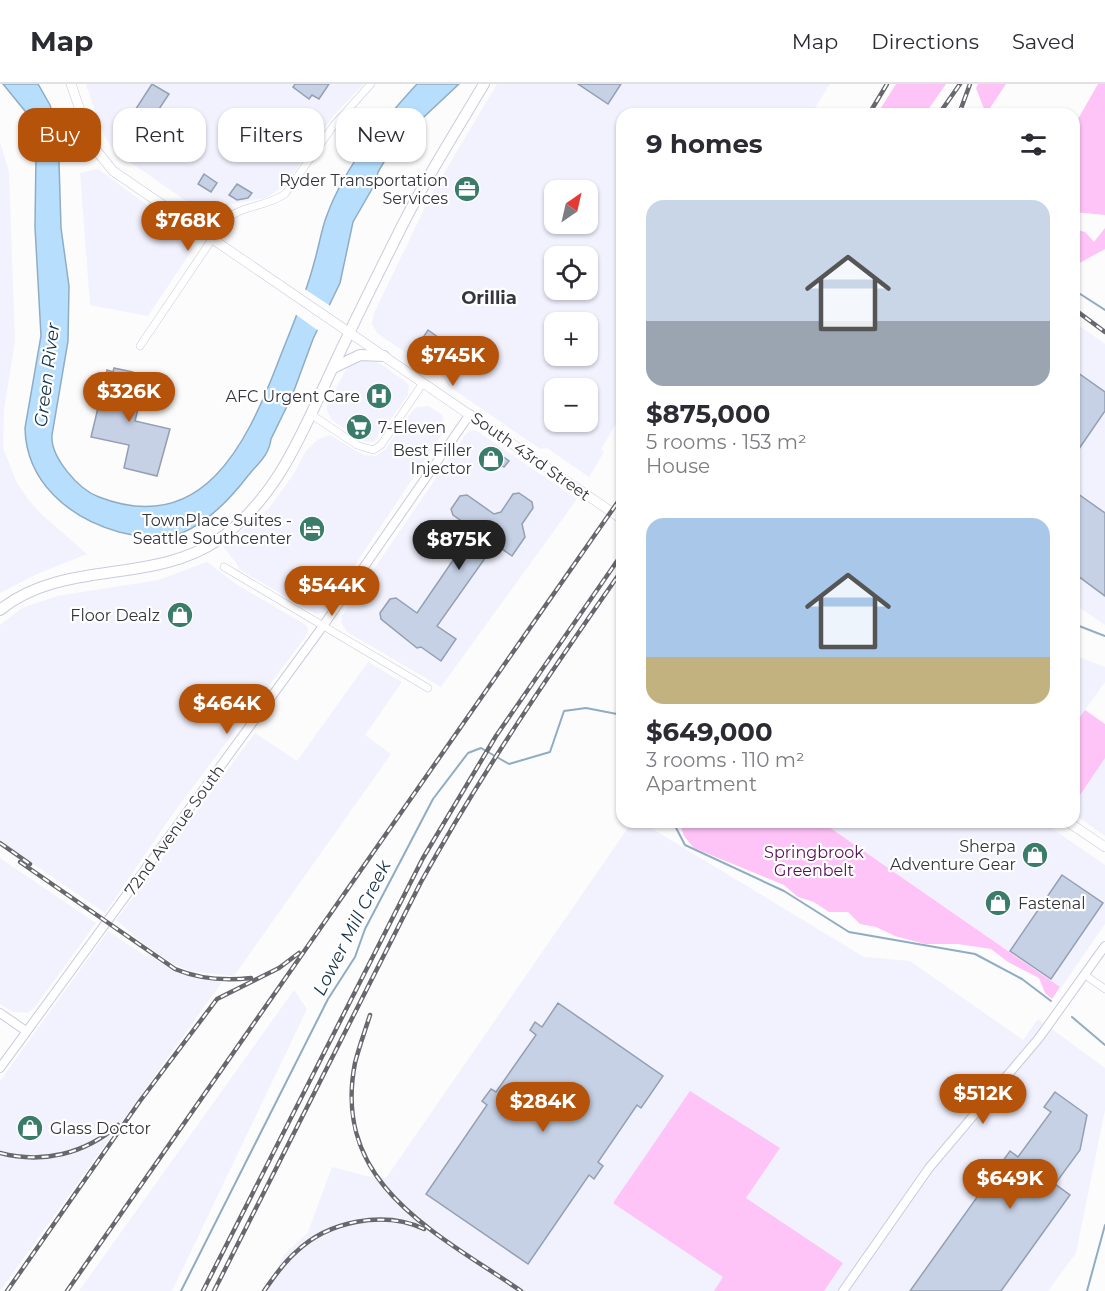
<!DOCTYPE html>
<html lang="en">
<head>
<meta charset="utf-8">
<style>
  body { margin:0; font-family:Montserrat,sans-serif; background:#f2f2f3; color:#2b2b33; height:100vh; display:flex; flex-direction:column; font-size:22px; white-space:nowrap }
  * { box-sizing:border-box; margin:0 }
  p { font-size:20px; color:#7c7c81 }
  .icon { flex:none; width:33px; height:33px; fill:none; stroke:currentColor; stroke-width:2; stroke-linecap:round; stroke-linejoin:round }
  .map { position:relative; flex:1; overflow:hidden }
  .sheet { position:absolute; left:616px; top:24px; width:464px; height:720px; display:flex; flex-direction:column; background:#fff; border-radius:18px; box-shadow:0 2px 4px #0004 }
  .sheet>* { flex:none }
  .banner { position:absolute; left:18px; top:24px; width:508px; height:54px; display:flex; gap:12px }
  .needle { width:39px; rotate:34deg }
  .tools { position:absolute; left:544px; top:96px; display:grid; gap:12px }
  .tools a { display:grid; place-items:center; width:54px; height:54px; border-radius:12px; background:#fff; box-shadow:0 2px 4px #0004; font-size:30px }
  .price { position:absolute; translate:-50% -51px; padding:0 14px; border-radius:21px; background:#b45309; color:#fff; font-size:20px; line-height:39px; filter:drop-shadow(0 2px 3px #0008) }
  .price::after { content:''; position:absolute; left:50%; top:36px; width:18px; height:14px; margin-left:-9px; background:inherit; clip-path:polygon(0 0,100% 0,50% 100%) }
  .price.active { background:#222; color:#fff }
  ul { padding:0; list-style:none }
  li { display:grid; align-content:center; gap:12px; height:318px; padding:0 30px }
  li span { display:grid; place-items:center; height:186px; border-radius:18px; color:#555 }
  li>.icon { margin-inline-start:auto }
  span .icon { width:108px; height:108px; fill:#fffc; stroke-width:1 }
  li b { font-size:26px }
  h2 { display:flex; justify-content:space-between; align-items:center; height:72px; padding:0 30px; font-size:26px }
  .pill { padding:0 21px; border-radius:18px; background:#fff; box-shadow:0 2px 4px #0004; font-size:21px; line-height:54px }
  .pill.active { background:#b45309; color:#fff }
  header { display:flex; align-items:center; gap:36px; box-sizing:border-box; height:84px; padding:0 30px; background:#fff; border-bottom:2px solid #e1e1e2 }
  header strong { font-size:28px }
  nav { display:flex; gap:33px; margin-inline-start:auto; font-size:21px }
  .map>svg:first-child { display:block }
</style>
</head>
<body>
<header>
<strong>Map</strong>
<nav><a>Map</a><a>Directions</a><a>Saved</a></nav>
</header>
<div class="map">
<svg width="1105" height="1207" viewBox="0 0 1105 1207">
  <rect width="100%" height="100%" fill="#fcfcfc"/>
  <g fill="#f1f2fe" fill-rule="evenodd">
    <polygon points="86,0 364,0 333,32 285,101 266,114 231,120 214,131 205,130 117,69 108,58 100,42"/>
    <path d="M 497,0 L 830,0 L 811,30 L 622,30 L 622,330 L 601,365 L 604,368 L 589,393 L 547,364 L 540,365 L 450,303 L 444,295 L 377,249 L 372,240 L 374,229 L 432,109 ZM 555,106 L 588,106 L 588,140 L 555,140 ZM 555,172 L 588,172 L 588,206 L 555,206 ZM 555,238 L 588,238 L 588,272 L 555,272 ZM 555,304 L 588,304 L 588,338 L 555,338 Z"/>
    <polygon points="0,58 9,88 15,257 4,326 3,364 17,399 27,414 40,429 87,470 37,490 0,509"/>
    <polygon points="98,85 192,154 192,166 148,232 90,221 80,89"/>
    <polygon points="1074,238 1105,260 1105,541 1074,520"/>
    <polygon points="359,275 375,276 405,297 409,302 408,311 374,358 363,357 332,336 327,327 327,321 349,280"/>
    <polygon points="429,322 442,331 445,343 443,349 323,529 316,530 242,487 223,462 269,424 293,391 306,367 317,356 330,351 363,371 376,372 386,365 413,326 417,323"/>
    <polygon points="472,346 477,347 577,415 441,603 347,548 341,538 342,532 466,350"/>
    <polygon points="207,478 236,500 306,541 308,546 306,552 172,731 105,829 0,757 0,541 22,524 57,512 158,496"/>
    <polygon points="1074,571 1105,583 1105,598 1074,641"/>
    <polygon points="368,578 402,598 365,651 391,670 234,892 190,887 173,880 146,862 116,836 255,649 297,677"/>
    <polygon points="1105,669 1105,752 1074,730 1074,713"/>
    <polygon points="632,738 641,738 864,873 910,877 1023,956 1038,935 1105,984 1105,1026 1076,1169 1048,1207 265,1207 284,1171 308,1148 332,1083 366,1092 386,1094"/>
    <polygon points="823,738 1043,738 1105,781 1105,840 1061,904"/>
    <polygon points="0,774 96,839 34,924 27,929 13,928 0,920"/>
    <polygon points="108,847 147,873 149,871 172,886 198,895 222,898 0,1207 0,997"/>
    <polygon points="294,906 307,925 172,1207 79,1207"/>
  </g>
  <g fill="#fec3f7">
    <polygon points="896,0 946,0 925,30 877,30"/>
    <polygon points="978,0 1006,0 986,30 976,4"/>
    <polygon points="1098,0 1105,0 1105,131 1074,128 1074,42"/>
    <polygon points="1105,144 1105,165 1074,182 1074,145 1085,148 1094,158"/>
    <polygon points="1085,626 1105,640 1105,674 1080,711 1074,706 1074,641"/>
    <polygon points="679,738 822,738 1060,903 1052,915 1045,909 1039,894 1008,878 991,865 958,860 925,860 895,852 876,843 860,840 848,828 829,828 814,818 798,813 784,801 694,764 684,752"/>
    <polygon points="690,1007 780,1064 746,1114 843,1179 824,1207 714,1207 723,1193 613,1119"/>
  </g>
  <path fill="#b7dffd" stroke="#90acc4" stroke-width="1.5" d="M 3,0 L 38,0 L 50,21 L 58,46 L 61,144 L 69,202 L 68,257 L 52,351 C 50,373 79,406 99,413 C 202,453 246,361 277,281 C 290,247 305,214 314,179 C 319,163 321,146 327,131 C 345,82 382,38 417,0 L 459,0 L 394,61 L 378,88 L 376,98 L 353,138 L 340,199 L 313,255 L 292,312 L 271,355 C 269,372 257,380 247,393 C 230,415 208,438 182,449 C 161,457 140,453 119,448 C 69,434 26,398 25,344 L 41,252 L 35,143 L 36,71 L 30,40 L 25,27 Z"/>
  <polygon fill="#fcfcfc" points="303,204 332,223 320,248 295,230"/>
  <g fill="none" stroke-linecap="round" stroke-linejoin="round">
    <g stroke="#90acc4" stroke-width="2">
      <polyline points="1074,206 1105,226"/>
      <polyline points="1074,540 1105,552"/>
      <polyline points="673,738 685,761 784,807 849,848 975,870 1022,895 1051,917"/>
      <polyline points="1072,933 1105,961"/>
      <polyline points="181,1207 328,915 355,873 365,845 433,715 468,669 481,664 509,680 550,668 564,627 586,624 622,631"/>
      <polyline points="1087,1207 1105,1141"/>
    </g>
  </g>
  <g fill="#c6d1e5" stroke="#949fb2" stroke-width="1.5">
    <polygon points="152,0 169,10 145,46 148,47 146,51 147,52 138,63 119,51"/>
    <polygon points="295,0 329,0 319,15 312,11 309,15 293,3"/>
    <polygon points="578,0 621,0 608,20"/>
    <polygon points="204,90 217,99 211,108 198,100"/>
    <polygon points="237,100 252,109 248,114 237,116 229,111"/>
    <polygon points="428,246 456,266 445,283 438,281 439,272 420,258"/>
    <polygon points="114,284 133,288 132,293 145,296 135,337 170,345 157,392 124,384 129,361 91,353 107,286 113,288"/>
    <polygon points="1074,286 1105,308 1105,327 1074,372"/>
    <polygon points="494,366 509,377 504,383 494,377 488,385 481,381"/>
    <polygon points="1074,407 1105,429 1105,512 1074,489"/>
    <polygon points="519,409 532,418 533,424 522,440 525,453 512,472 495,460 437,542 456,555 441,577 421,563 417,564 381,535 380,529 390,515 396,514 417,529 471,450 470,443 453,431 451,425 460,412 467,411 494,430 501,428 513,410"/>
    <polygon points="1062,791 1103,819 1051,895 1010,867"/>
    <polygon points="558,919 663,992 641,1024 637,1021 598,1078 603,1082 594,1095 589,1091 528,1180 426,1110 487,1021 482,1017 491,1005 496,1008 536,951 530,946 535,938 542,943"/>
    <polygon points="1055,1008 1087,1031 1080,1066 1055,1100 1070,1111 1001,1207 910,1207 1010,1067 1018,1073 1051,1028 1044,1023"/>
  </g>
  <g fill="none" stroke-linecap="round" stroke-linejoin="round">
    <g stroke="#cacae1" stroke-width="8">
      <g id="minor">
        <path d="M 140,262 L 225,136 C 243,121 266,123 285,110 L 334,41 L 371,0"/>
        <polyline points="312,331 357,361 373,366 381,361 423,299"/>
        <polyline points="224,483 428,604"/>
        <polyline points="1085,891 1105,905"/>
      </g>
    </g>
    <g stroke="#cacae1" stroke-width="10">
      <g id="tertiary">
        <polyline points="0,929 26,947"/>
        <polyline points="0,984 323,542 470,330"/>
        <polyline points="843,1207 929,1084 1039,954 1105,862"/>
      </g>
    </g>
    <g stroke="#cacae1" stroke-width="10">
      <g id="secondary">
        <polyline points="71,0 92,61 113,87 622,435"/>
        <polyline points="1068,738 1105,763"/>
      </g>
    </g>
    <g stroke="#cacae1" stroke-width="12">
      <g id="primary">
        <polyline points="333,284 360,271 384,272"/>
        <path d="M 0,526 C 62,475 152,501 218,456 C 277,415 303,347 332,285 C 352,242 373,200 394,158 C 420,104 453,52 484,0"/>
      </g>
    </g>
    <use href="#minor" stroke="#fff" stroke-width="7"/>
    <use href="#tertiary" stroke="#fff" stroke-width="8"/>
    <use href="#secondary" stroke="#fff" stroke-width="9"/>
    <use href="#primary" stroke="#fff" stroke-width="10"/>
    <g stroke="#67676e" stroke-width="4.5">
      <g id="rail">
        <polyline points="869,30 887,0"/>
        <polyline points="939,30 960,0"/>
        <polyline points="959,30 970,0"/>
        <polyline points="1074,225 1105,248"/>
        <polyline points="0,759 30,780"/>
        <path d="M 20,778 L 175,885 C 199,895 225,897 251,894"/>
        <path d="M 370,931 C 365,947 359,963 355,979 C 331,1101 437,1149 521,1207"/>
        <path d="M 0,1069 C 42,1080 85,1070 118,1041"/>
        <polyline points="7,1207 140,1017 217,915 279,884 299,869"/>
        <polyline points="67,1207 622,412"/>
        <polyline points="203,1207 423,774 496,652 622,470"/>
        <path d="M 214,1207 L 421,798 C 482,688 550,589 622,486"/>
        <path d="M 264,1207 C 274,1193 283,1179 296,1168 C 328,1137 384,1126 424,1145"/>
      </g>
    </g>
    <use href="#rail" stroke="#fff" stroke-width="2" stroke-dasharray="7" stroke-linecap="butt"/>
  </g>
  <defs>
    <g id="office-disc" transform="scale(1.35)"><circle r="9.5" fill="#3b7b6a" stroke="#fff"/><path d="M-6-3h4V-5.5h4V-3h4V5H-6ZM-1-4.5V-3h2v-1.5ZM-6 0V1H6V0Z" fill="#fff"/></g>
    <g id="hospital-disc" transform="scale(1.35)"><circle r="9.5" fill="#3b7b6a" stroke="#fff"/><path d="M-5-5h3v3.5h4V-5h3V5h-3V1.5h-4V5h-3Z" fill="#fff"/></g>
    <g id="supermarket-disc" transform="scale(1.35)"><circle r="9.5" fill="#3b7b6a" stroke="#fff"/><path d="M-6-5.5h2.5l.6 2H6L4.5 2H-2.5L-4.4-4H-6ZM-1.5 3.2a1.3 1.3 0 1 0 .1 0ZM3 3.2a1.3 1.3 0 1 0 .1 0Z" fill="#fff"/></g>
    <g id="shop-disc" transform="scale(1.35)"><circle r="9.5" fill="#3b7b6a" stroke="#fff"/><path d="M-5-2.5h2.3a2.7 3.5 0 0 1 5.4 0H5L5.5 6h-11ZM-1.5-2.5h3a1.5 2.3 0 0 0-3 0Z" fill="#fff"/></g>
    <g id="hotel-disc" transform="scale(1.35)"><circle r="9.5" fill="#3b7b6a" stroke="#fff"/><path d="M-6-4.5h1.5V1H6V5H4.5V3h-9V5H-6ZM-4 0a1.8 1.8 0 1 1 3.6 0ZM.5 0V-2.5h3Q6-2.5 6 0Z" fill="#fff"/></g>
  </defs>
  <g fill-rule="evenodd">
    <use href="#office-disc" x="467" y="105"/>
    <use href="#hospital-disc" x="379" y="312"/>
    <use href="#supermarket-disc" x="359" y="343"/>
    <use href="#shop-disc" x="491" y="375"/>
    <use href="#hotel-disc" x="312" y="445"/>
    <use href="#shop-disc" x="180" y="531"/>
    <use href="#shop-disc" x="1035" y="771"/>
    <use href="#shop-disc" x="998" y="819"/>
    <use href="#shop-disc" x="30" y="1044"/>
  </g>
  <g text-anchor="middle" stroke-width="4.5" stroke-linejoin="round" paint-order="stroke">
    <g font-size="16" fill="#35353e" stroke="#fff" text-anchor="end">
      <text x="448" y="102">Ryder Transportation<tspan x="448" dy="18">Services</tspan></text>
      <text x="360" y="318">AFC Urgent Care</text>
      <text x="378" y="349" text-anchor="start">7-Eleven</text>
      <text x="472" y="372">Best Filler<tspan x="472" dy="18">Injector</tspan></text>
      <text x="292" y="442">TownPlace Suites -<tspan x="292" dy="18">Seattle Southcenter</tspan></text>
      <text x="160" y="537">Floor Dealz</text>
      <text x="1016" y="768">Sherpa<tspan x="1016" dy="18">Adventure Gear</tspan></text>
      <text x="1018" y="825" text-anchor="start">Fastenal</text>
      <text x="50" y="1050" text-anchor="start">Glass Doctor</text>
    </g>
    <g font-size="16" fill="#35353e" stroke="#fff">
      <text transform="translate(531 372) rotate(35)" y="6">South 43rd Street</text>
      <text transform="translate(174 746) rotate(-54)" y="6">72nd Avenue South</text>
    </g>
    <g font-size="16" fill="#571153" stroke="#fff">
      <text x="814" y="774">Springbrook<tspan x="814" dy="18">Greenbelt</tspan></text>
    </g>
    <g font-size="18" font-weight="bold" fill="#35353e" stroke="#fff">
      <text x="489" y="220">Orillia</text>
    </g>
    <g font-size="18" font-style="italic" fill="#143247" stroke="#fff">
      <text transform="translate(47 291) rotate(-83)" y="6">Green River</text>
      <text transform="translate(352 844) rotate(-63)" y="6">Lower Mill Creek</text>
    </g>
  </g>
</svg>
<div class="tools">
<a><svg class="needle" viewBox="-14 -14 28 28"><path d="M0-13l5 13h-10z" fill="#e53935"/><path d="M0 13l5-13h-10z" fill="#7c7c81"/></svg></a>
<a><svg class="icon" aria-label="locate" viewBox="0 0 24 24"><circle cx="12" cy="12" r="6"/><path d="M12 2v4M12 18v4M2 12h4M18 12h4"/></svg></a>
<a>+</a>
<a>−</a>
</div>
<b class="price" style="left:188px;top:168px">$768K</b>
<b class="price" style="left:453px;top:303px">$745K</b>
<b class="price" style="left:129px;top:339px">$326K</b>
<b class="price active" style="left:459px;top:487px">$875K</b>
<b class="price" style="left:332px;top:533px">$544K</b>
<b class="price" style="left:227px;top:651px">$464K</b>
<b class="price" style="left:983px;top:1041px">$512K</b>
<b class="price" style="left:543px;top:1049px">$284K</b>
<b class="price" style="left:1010px;top:1126px">$649K</b>
<div class="banner">
<a class="pill active">Buy</a>
<a class="pill">Rent</a>
<a class="pill">Filters</a>
<a class="pill">New</a>
</div>
<section class="sheet">
<h2>9 homes<svg class="icon" aria-label="filters" viewBox="0 0 24 24"><path d="M4 7h16M4 17h16"/><circle cx="9" cy="7" r="2"/><circle cx="15" cy="17" r="2"/></svg></h2>
<ul>
<li><span style="background:linear-gradient(#c9d6e8 65%,#9aa5b1 0)"><svg class="icon" aria-label="home" viewBox="0 0 24 24"><path d="M3 11l9-7 9 7M6 9v11h12V9"/></svg></span><div><b>$875,000</b><p>5 rooms · 153 m²</p><p>House</p></div></li>
<li><span style="background:linear-gradient(#a9c7e8 75%,#c2b280 0)"><svg class="icon" aria-label="home" viewBox="0 0 24 24"><path d="M3 11l9-7 9 7M6 9v11h12V9"/></svg></span><div><b>$649,000</b><p>3 rooms · 110 m²</p><p>Apartment</p></div></li>
</ul>
</section>
</div>
</body>
</html>
